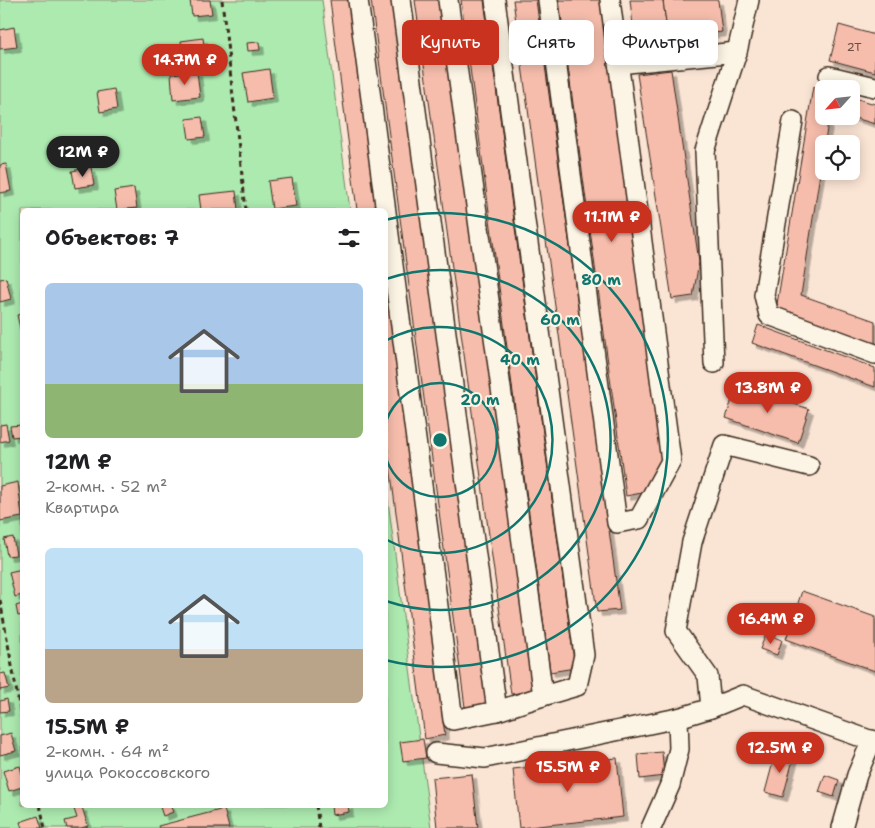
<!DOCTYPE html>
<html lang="ru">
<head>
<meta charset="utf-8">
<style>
  body { margin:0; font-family:"Shantell Sans",sans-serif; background:#f6f6f6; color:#202124; height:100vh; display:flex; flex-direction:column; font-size:19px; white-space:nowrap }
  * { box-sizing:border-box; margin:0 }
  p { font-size:16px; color:#757577 }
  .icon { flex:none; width:28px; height:28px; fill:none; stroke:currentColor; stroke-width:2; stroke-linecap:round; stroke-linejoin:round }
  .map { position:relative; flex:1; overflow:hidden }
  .panel { position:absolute; left:20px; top:208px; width:368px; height:600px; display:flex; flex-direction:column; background:#fff; border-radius:8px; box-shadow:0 2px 12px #0003 }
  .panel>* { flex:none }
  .banner { position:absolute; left:402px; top:20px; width:398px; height:45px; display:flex; gap:10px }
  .needle { width:32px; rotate:243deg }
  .tools { position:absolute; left:815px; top:80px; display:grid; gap:10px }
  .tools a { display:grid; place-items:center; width:45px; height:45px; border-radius:8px; background:#fff; box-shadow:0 2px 12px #0003; font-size:25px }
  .price { position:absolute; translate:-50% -42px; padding:0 11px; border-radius:18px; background:#c8321e; color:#fff; font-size:16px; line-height:32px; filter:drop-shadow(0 1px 2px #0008) }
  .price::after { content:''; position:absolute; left:50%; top:30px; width:15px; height:11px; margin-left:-8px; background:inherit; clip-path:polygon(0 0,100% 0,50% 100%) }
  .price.current { background:#222; color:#fff }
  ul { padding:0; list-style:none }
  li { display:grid; align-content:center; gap:10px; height:265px; padding:0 25px }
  li span { display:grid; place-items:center; height:155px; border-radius:8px; color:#555 }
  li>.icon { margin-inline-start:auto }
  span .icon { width:90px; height:90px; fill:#fffc; stroke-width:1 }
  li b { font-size:21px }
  h2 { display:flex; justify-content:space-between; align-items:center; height:60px; padding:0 25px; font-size:21px }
  .pill { padding:0 18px; border-radius:8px; background:#fff; box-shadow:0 2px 12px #0003; font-size:18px; line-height:45px }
  .pill.current { background:#c8321e; color:#fff }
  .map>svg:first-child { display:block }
</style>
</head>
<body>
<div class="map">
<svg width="875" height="828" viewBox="0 0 875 828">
  <defs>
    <filter id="shadow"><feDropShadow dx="4.5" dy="4.5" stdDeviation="0" flood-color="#0004"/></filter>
  </defs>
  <rect width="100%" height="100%" fill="#fae4d4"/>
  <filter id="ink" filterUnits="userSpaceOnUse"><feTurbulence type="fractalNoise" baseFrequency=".02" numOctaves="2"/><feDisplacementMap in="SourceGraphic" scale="10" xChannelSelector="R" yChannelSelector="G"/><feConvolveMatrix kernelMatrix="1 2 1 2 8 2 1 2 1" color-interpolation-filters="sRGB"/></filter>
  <g filter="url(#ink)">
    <polygon fill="#adeab0" stroke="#748a67" points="0,0 322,0 350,210 22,210 22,805 385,805 385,478 431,828 0,828"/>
    <g fill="#f6bdac" stroke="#3b2a1e" filter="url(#shadow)">
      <polygon points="190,0 210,0 212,14 192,16"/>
      <polygon points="330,0 348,0 376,210 357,210"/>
      <polygon points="371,0 393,0 487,704 465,707"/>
      <polygon points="415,0 440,0 535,691 511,694"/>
      <polygon points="461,0 484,0 575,668 550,672"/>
      <polygon points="513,0 536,0 620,610 597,612"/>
      <polygon points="559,0 600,0 661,457 652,491 626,496"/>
      <polygon points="630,0 663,0 668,39 635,43"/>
      <polygon points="663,0 718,0 722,32 668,39"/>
      <polygon points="839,25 875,35 875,72 830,60"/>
      <polygon points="14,27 17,47 0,49 0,30"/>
      <polygon points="203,38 206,59 184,62 181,41"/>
      <polygon points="259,42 260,50 248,51 247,43"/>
      <polygon points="269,69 273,98 248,102 243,73"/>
      <polygon points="671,70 699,262 693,296 672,299 637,74"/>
      <polygon points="197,71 200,97 173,100 171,74"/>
      <polygon points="813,87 824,90 824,116 829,116 801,295 875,321 875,345 776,310"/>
      <polygon points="114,89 117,109 100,112 97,92"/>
      <polygon points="851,97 875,104 875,124 848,116 851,116"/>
      <polygon points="202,117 205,137 189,139 186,119"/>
      <polygon points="6,164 11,191 0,193 0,165"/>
      <polygon points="91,167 94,185 75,188 72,171"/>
      <polygon points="292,178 296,206 272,209 268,181"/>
      <polygon points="134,188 137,208 117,210 114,191"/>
      <polygon points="236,191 238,210 201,210 199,195"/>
      <polygon points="6,278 11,299 0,302 0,279"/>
      <polygon points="385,278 445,735 425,739 385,427"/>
      <polygon points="22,314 22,337 17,315"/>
      <polygon points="758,325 875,368 875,387 752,343"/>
      <polygon points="737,384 809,409 798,443 726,418"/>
      <polygon points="6,424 9,440 0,442 0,425"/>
      <polygon points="22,425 22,436 12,437 10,426"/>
      <polygon points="18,482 22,517 0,521 0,486"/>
      <polygon points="13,537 16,555 7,556 4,539"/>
      <polygon points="22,569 22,595 15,597 9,572"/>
      <polygon points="802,591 875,617 875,671 786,639"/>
      <polygon points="22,604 22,615 18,616 16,606"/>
      <polygon points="766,634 782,640 777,655 760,649"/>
      <polygon points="5,673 9,688 0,690 0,674"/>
      <polygon points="7,699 9,711 0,712 0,701"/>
      <polygon points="11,733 16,751 0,755 0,736"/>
      <polygon points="423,739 426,758 403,761 400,742"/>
      <polygon points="776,751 794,756 783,797 765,792"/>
      <polygon points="662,752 664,776 640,779 638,754"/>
      <polygon points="617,758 623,817 519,828 513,769"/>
      <polygon points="20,766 22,774 22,787 9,791 3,771"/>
      <polygon points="472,774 478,828 437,828 432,778"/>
      <polygon points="825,775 839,780 834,797 819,792"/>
      <polygon points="165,805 170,805 173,812 163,816 160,807"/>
      <polygon points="331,805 348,805 349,812 332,815"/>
      <polygon points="82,807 88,826 81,828 67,828 65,821 77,818 74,809"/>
      <polygon points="224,809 229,828 159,828 158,826"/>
      <polygon points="38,816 42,828 22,828 20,822"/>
    </g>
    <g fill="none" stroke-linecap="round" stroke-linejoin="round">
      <g stroke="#3b2a1e" stroke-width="22">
        <g id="minor">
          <polyline points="358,0 453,720 497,711 401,0"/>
          <polyline points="448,0 543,696 577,686 584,655 495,0"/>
          <polyline points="548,0 617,523 639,519 671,461 610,0"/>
          <polyline points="618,64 737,52"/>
          <polyline points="829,76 875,87"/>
          <polyline points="793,121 764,295 769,315 875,354"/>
          <polyline points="714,363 705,151 737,52 749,0"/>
          <polyline points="711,708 743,695 875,742"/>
          <polyline points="497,711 543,696"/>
          <polyline points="436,753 485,758 678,718 711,708 708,676 676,631 692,542 724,445 809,466"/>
          <polyline points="651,828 670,785 679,749 678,718"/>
          <polyline points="842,828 857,775 872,740"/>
        </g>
      </g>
      <g stroke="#3b2a1e" stroke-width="3" stroke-dasharray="5 4" stroke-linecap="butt">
        <polyline points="222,0 246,210"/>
        <polyline points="0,600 22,721"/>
        <polyline points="40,805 45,828"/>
        <polyline points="316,805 319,828"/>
      </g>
      <use href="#minor" stroke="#fcf5e5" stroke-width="19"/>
    </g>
  </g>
  <g fill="none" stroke="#0f766e" stroke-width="2.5">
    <path d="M385 425A57 57 0 1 1 385 455"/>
    <path d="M385 341A113 113 0 1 1 385 539"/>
    <path d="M386 279A170 170 0 1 1 386 601"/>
    <path d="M385 220A227 227 0 1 1 385 660"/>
  </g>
  <g text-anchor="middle" stroke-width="4" stroke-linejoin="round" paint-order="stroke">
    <g font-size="12" fill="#6a4f42">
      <text x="854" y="51">2Т</text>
    </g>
  </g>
  <circle cx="440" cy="440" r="8" fill="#0f766e" stroke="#fcf5e5" stroke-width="2.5"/>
  <g font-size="15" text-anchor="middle" font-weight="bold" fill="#0f766e" stroke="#fcf5e5" stroke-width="4" stroke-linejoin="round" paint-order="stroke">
    <text x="601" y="285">80 m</text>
    <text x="560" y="325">60 m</text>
    <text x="520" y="365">40 m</text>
    <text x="480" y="405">20 m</text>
  </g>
</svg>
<div class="tools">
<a><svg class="needle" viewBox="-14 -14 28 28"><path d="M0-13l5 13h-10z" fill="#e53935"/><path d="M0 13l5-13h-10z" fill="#757577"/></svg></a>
<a><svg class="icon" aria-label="locate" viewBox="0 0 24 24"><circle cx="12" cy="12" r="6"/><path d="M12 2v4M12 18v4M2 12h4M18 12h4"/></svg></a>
</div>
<b class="price" style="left:185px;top:86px">14.7M ₽</b>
<b class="price current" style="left:83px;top:178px">12M ₽</b>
<b class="price" style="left:612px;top:243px">11.1M ₽</b>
<b class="price" style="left:768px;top:414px">13.8M ₽</b>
<b class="price" style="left:771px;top:645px">16.4M ₽</b>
<b class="price" style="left:780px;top:774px">12.5M ₽</b>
<b class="price" style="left:568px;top:793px">15.5M ₽</b>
<div class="banner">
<a class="pill current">Купить</a>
<a class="pill">Снять</a>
<a class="pill">Фильтры</a>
</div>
<section class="panel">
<h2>Объектов: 7<svg class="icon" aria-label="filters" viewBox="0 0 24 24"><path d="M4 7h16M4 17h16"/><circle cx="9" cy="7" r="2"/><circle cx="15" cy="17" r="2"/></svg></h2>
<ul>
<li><span style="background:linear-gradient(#a9c7e8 65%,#8fb573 0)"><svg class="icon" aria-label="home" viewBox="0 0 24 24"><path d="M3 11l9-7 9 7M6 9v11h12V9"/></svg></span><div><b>12M ₽</b><p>2-комн. · 52 m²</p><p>Квартира</p></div></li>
<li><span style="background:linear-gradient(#bfe0f5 65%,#b9a48a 0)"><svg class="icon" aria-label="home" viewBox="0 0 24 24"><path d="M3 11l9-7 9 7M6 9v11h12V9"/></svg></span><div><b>15.5M ₽</b><p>2-комн. · 64 m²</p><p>улица Рокоссовского</p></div></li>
</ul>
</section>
</div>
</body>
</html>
